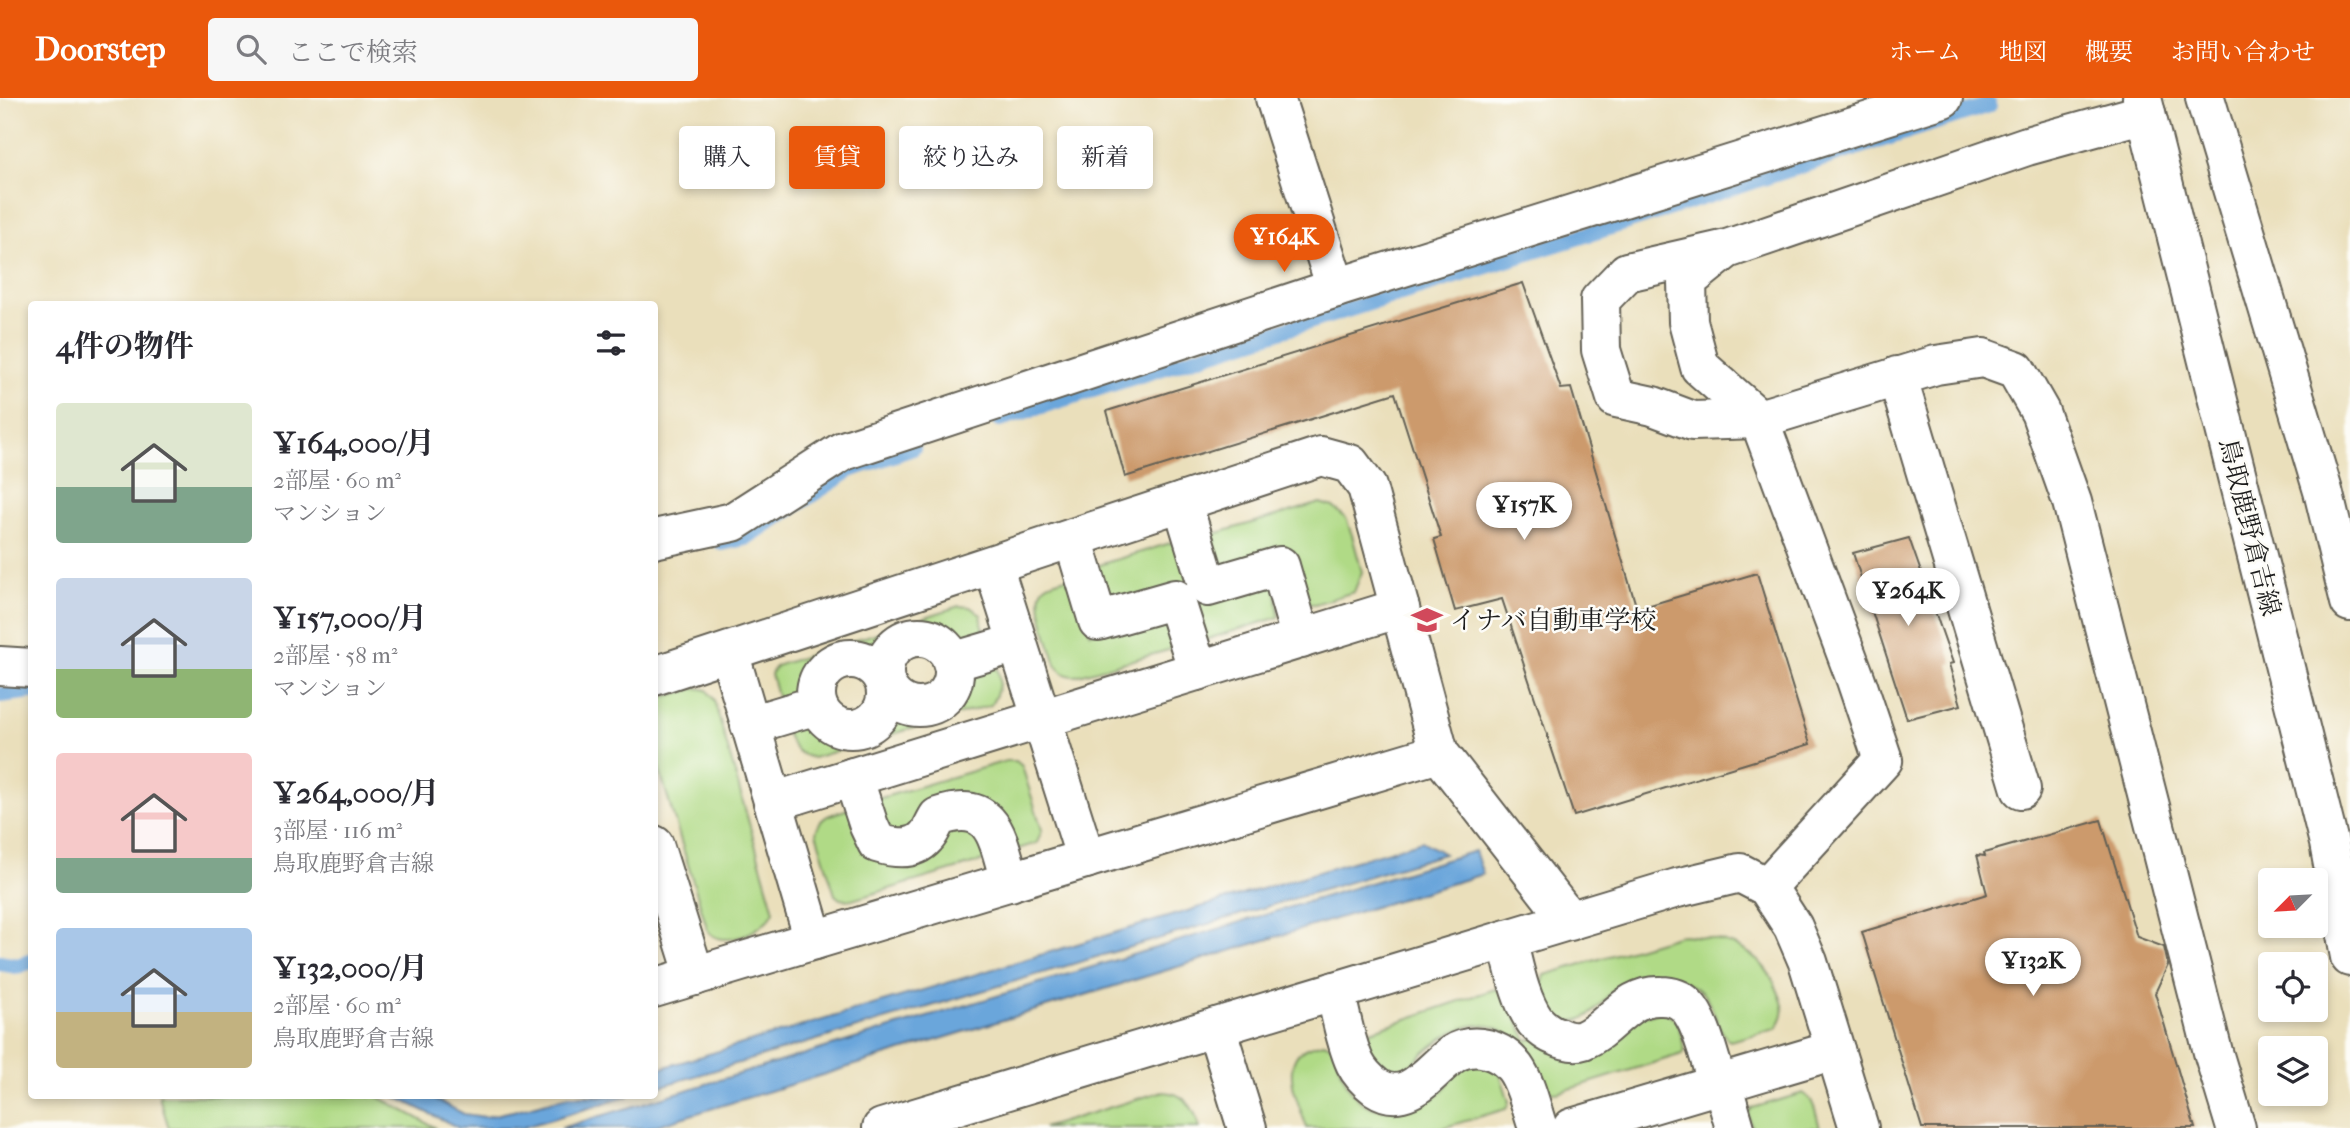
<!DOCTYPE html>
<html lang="ja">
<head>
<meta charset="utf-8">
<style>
  body { margin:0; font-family:"IM FELL French Canon","Noto Serif JP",serif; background:#f7f7f7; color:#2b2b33; height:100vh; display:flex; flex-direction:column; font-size:26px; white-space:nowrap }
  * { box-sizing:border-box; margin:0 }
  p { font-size:23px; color:#7c7c81 }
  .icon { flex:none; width:38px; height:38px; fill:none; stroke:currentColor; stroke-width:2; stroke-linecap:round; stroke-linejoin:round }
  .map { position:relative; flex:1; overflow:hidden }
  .sheet { position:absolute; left:28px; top:203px; width:630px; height:798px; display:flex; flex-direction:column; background:#fff; border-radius:7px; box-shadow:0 4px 10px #0003 }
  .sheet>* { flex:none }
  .guide { position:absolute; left:679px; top:28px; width:665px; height:63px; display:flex; gap:14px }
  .needle { width:46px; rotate:246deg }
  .buttons { position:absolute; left:2258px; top:770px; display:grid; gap:14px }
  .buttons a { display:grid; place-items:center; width:70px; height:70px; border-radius:7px; background:#fff; box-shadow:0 4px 10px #0003; font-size:35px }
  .price { position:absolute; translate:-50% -60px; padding:0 16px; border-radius:24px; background:#fff; color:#222; font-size:23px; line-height:46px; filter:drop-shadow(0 2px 4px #0008) }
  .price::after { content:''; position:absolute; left:50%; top:42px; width:21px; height:16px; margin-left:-10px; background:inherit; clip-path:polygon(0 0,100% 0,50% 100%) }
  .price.current { background:#ea580c; color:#fff }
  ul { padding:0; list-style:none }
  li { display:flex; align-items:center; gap:21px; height:175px; padding:0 28px }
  li span { display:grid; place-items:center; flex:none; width:196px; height:140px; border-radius:7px; color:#555 }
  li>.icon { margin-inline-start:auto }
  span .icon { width:84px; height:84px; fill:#fffc; stroke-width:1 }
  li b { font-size:30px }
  h2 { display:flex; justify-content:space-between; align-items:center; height:84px; padding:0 28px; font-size:30px }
  .pill { padding:0 24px; border-radius:7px; background:#fff; box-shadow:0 4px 10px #0003; font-size:24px; line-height:63px }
  .pill.current { background:#ea580c; color:#fff }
  header { display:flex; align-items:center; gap:42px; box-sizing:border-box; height:98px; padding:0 35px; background:#ea580c; color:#fff }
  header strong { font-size:33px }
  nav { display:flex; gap:38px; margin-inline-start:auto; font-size:24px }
  .search { width:490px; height:63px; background:#f7f7f7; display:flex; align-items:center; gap:18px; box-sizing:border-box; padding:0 24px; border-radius:7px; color:#7c7c81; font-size:26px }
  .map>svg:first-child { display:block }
</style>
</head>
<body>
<header>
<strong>Doorstep</strong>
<div class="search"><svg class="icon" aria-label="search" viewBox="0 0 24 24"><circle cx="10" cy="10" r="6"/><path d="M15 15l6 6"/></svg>ここで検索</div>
<nav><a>ホーム</a><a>地図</a><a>概要</a><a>お問い合わせ</a></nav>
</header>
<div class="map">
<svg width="2350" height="1030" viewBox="0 0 2350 1030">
  <rect width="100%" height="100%" fill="#fdfcf7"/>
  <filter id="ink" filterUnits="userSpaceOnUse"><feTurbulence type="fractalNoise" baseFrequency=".0143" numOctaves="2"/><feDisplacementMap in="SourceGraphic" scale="14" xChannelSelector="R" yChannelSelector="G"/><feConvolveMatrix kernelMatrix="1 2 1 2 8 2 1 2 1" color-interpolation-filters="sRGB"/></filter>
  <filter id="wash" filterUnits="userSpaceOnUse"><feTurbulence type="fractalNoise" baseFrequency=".00686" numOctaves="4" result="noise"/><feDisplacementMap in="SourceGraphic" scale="28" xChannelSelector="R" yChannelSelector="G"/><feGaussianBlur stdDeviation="1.57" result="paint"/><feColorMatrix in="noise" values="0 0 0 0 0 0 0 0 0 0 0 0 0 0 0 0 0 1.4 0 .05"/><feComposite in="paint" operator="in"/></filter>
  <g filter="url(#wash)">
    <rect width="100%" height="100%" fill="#eadfbb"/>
    <g fill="#b0da86" stroke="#667b51" stroke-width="2">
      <polygon points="1320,405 1333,409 1346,420 1352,437 1362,474 1354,494 1315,506 1306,506 1301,501 1215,477 1204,439"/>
      <polygon points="1177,443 1201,501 1274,479 1279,519 1201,543 1182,489 1105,511 1095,471 1102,466"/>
      <path d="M 1071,479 L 1090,535 L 1165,511 L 1172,551 L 1076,578 C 1066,578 1062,575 1056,567 C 1052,551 1031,500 1045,488 C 1051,483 1063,481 1071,479 Z"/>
      <path d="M 959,508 L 970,509 L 981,517 L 984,537 L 960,549 L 941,536 L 916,530 L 893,536 L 886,541 L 876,558 C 869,556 861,551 854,550 C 829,548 810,571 806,593 L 778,602 L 771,576 L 776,568 Z"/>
      <path d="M 994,566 C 1004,579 998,595 991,607 L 813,660 C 795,656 792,648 785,632 L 814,621 C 829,639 848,643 871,635 C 875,634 882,631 886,627 C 890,624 891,617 893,612 C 940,624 949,617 969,574 Z"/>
      <path d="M 697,590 L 707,592 L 714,602 L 774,813 C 765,832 723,853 708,833 L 655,657 L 655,601 Z"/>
      <polygon points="1006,663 1016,663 1022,668 1042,732 1037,745 1012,753 1008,739 925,724 888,740 874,702"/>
      <path d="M 849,711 L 867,747 L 950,723 L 972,722 L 986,762 L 852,802 L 840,801 L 835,797 L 816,735 C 819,717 833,716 849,711 Z"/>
      <path d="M 1680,837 C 1722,839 1760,849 1777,891 C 1785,909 1787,914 1776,931 L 1730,943 C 1717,933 1716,915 1707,901 C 1697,885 1667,874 1648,875 C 1600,879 1607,932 1557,922 L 1542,887 L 1545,877 Z"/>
      <path d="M 1495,891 L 1504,895 L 1527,942 L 1665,913 L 1678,925 L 1685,953 L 1682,956 L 1557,995 L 1548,993 C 1533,959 1506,913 1461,931 C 1438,939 1418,961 1400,977 C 1372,971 1371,961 1365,935 Z"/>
      <path d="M 1323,945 L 1334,948 C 1344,990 1358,1022 1408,1009 C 1418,1006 1430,1004 1438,997 C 1448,990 1451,975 1463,969 C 1475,963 1487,968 1499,972 L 1509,1004 L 1506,1011 L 1442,1030 L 1307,1030 C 1301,1011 1285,980 1295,961 C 1300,950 1313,948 1323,945 Z"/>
      <path d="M 1160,994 C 1184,993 1194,1009 1200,1030 L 1043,1030 Z"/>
      <path d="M 1803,995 C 1815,1002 1816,1017 1820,1030 L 1752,1030 L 1748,1016 L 1752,1010 Z"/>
      <polygon points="159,998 377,998 436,1030 169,1030"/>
    </g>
    <g fill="#6aa6db" stroke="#43617c" stroke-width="2">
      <polygon points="1422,743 1444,756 655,990 655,972"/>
      <polygon points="1475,753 1483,776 648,1030 561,1030"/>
      <polygon points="394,998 429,998 464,1016 485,1019 517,1012 569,998 630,998 521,1030 459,1030"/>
    </g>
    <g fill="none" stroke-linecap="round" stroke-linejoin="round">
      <g stroke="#6aa6db" stroke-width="16">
        <polyline points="1000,321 1611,129 1989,7"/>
        <polyline points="722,445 745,440 850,372 913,350"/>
        <polyline points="0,597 32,593"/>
        <polyline points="0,865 17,868 32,863"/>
      </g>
    </g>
    <g id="blocks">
      <g fill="#cc9a6c">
        <polygon points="1523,185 1561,291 1571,290 1637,511 1757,475 1810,646 1574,718 1502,501 1455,513 1434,441 1441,439 1395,295 1125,379 1107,313"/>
        <polygon points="1909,440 1953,565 1949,566 1961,607 1907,621 1853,455"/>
        <polygon points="2101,722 2137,839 2164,849 2168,867 2155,895 2195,1030 1922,1030 1862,834 1987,796 1977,757 1985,758 1984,755"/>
      </g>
    </g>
  </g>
  <g filter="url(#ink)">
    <use href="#blocks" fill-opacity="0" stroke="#646054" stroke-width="2"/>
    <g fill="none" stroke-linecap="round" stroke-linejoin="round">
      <g stroke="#646054" stroke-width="42">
        <g id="minor">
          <polyline points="1275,0 1336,190"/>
          <polyline points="2146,15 2027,48 1727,151 1627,174 1600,202 1601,252 1616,300 1653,308 1693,323 1759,321 1936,267 1983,260 2016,272 2040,314 2072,404 2213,954 2236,1030"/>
          <polyline points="1723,154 1687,183 1688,224 1700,269 1759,321 1856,582 1883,662 1767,789"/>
          <polyline points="1897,278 2021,691"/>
          <polyline points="1182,404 1208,489 1280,468 1301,541"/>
          <polyline points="1073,440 1098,523 1175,501 1198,573"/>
          <polyline points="654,441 733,424 843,353 1336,190 1943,0"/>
          <polyline points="993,467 1086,761"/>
          <circle cx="919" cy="574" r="35"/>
          <polyline points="729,554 814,842"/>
          <circle cx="851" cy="596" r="35"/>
          <polyline points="952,564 1017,545"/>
          <polyline points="0,568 32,570"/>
          <polyline points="654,578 1321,358 1350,366 1367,389 1439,655 1570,823"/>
          <polyline points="750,627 817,607"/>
          <path d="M 853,679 L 869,728 L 877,745 C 893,750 914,753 926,739 C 931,734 934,725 938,719 C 994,699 998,742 1010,784"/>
          <polyline points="773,704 1400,510"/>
          <polyline points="654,747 695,878"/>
          <path d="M 1507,841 C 1514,868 1519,900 1535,923 C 1540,929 1549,936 1556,938 C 1564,942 1574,945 1583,942 C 1612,930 1626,896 1661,898 C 1670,898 1679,900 1686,907 C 1702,923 1710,964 1718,987"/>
          <polyline points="654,890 1439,655"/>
          <path d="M 1335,893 C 1341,917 1345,943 1355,965 C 1360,975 1368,983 1376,989 C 1408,1010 1431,971 1453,956 C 1474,943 1501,951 1515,970 C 1527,987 1531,1010 1538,1030"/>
          <polyline points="1216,929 1247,1030"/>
          <polyline points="1722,985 1735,1030"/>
          <polyline points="882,1030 1677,790 1740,775 1767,789 1793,829 1808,864 1859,1030"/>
          <polyline points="1572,1030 1835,952"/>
        </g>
      </g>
      <g stroke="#646054" stroke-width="42">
        <g id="major">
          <polyline points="2142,0 2329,745 2350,859"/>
          <polyline points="2205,0 2323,393 2350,504"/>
        </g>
      </g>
      <use href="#minor" stroke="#fff" stroke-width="38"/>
      <use href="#major" stroke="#fff" stroke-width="38"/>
    </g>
  </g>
  <defs>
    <g id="school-bare" transform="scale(2.415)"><path d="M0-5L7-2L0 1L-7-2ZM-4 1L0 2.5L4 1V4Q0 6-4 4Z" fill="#d1495b" stroke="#fdfcf7" stroke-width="2.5" paint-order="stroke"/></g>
  </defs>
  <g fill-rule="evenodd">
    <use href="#school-bare" x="1427" y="522"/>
  </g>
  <g text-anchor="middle" stroke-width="5" stroke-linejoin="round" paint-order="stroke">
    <g font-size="26" fill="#1c1c1c" stroke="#fdfcf7">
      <text transform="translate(2250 429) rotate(76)" y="9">鳥取鹿野倉吉線</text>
    </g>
    <g font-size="26" fill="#1c1c1c" stroke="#fdfcf7" text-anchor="start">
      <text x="1450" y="531">イナバ自動車学校</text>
    </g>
  </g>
</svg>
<div class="buttons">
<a><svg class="needle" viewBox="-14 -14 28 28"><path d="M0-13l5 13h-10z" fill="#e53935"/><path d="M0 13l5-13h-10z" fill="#7c7c81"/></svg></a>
<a><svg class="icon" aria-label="locate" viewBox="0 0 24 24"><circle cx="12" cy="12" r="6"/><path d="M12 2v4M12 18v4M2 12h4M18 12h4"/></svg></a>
<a><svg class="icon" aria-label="layers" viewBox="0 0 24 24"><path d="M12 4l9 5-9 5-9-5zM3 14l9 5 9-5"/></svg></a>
</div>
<b class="price current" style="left:1284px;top:176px">¥164K</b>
<b class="price" style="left:1524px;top:444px">¥157K</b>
<b class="price" style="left:1908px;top:530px">¥264K</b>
<b class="price" style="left:2033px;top:900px">¥132K</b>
<div class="guide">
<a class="pill">購入</a>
<a class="pill current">賃貸</a>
<a class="pill">絞り込み</a>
<a class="pill">新着</a>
</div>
<section class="sheet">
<h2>4件の物件<svg class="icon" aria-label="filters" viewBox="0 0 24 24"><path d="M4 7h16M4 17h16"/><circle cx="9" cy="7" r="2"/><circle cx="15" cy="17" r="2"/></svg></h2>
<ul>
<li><span style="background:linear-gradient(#dfe7d0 60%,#7fa58c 0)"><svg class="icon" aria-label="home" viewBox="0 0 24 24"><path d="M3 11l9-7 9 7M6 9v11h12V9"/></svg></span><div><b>¥164,000/月</b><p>2部屋 · 60 m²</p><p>マンション</p></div></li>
<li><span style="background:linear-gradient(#c9d6e8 65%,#8fb573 0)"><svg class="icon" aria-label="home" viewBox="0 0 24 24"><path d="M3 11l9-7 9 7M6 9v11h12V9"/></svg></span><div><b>¥157,000/月</b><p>2部屋 · 58 m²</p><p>マンション</p></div></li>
<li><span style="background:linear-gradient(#f6c9c9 75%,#7fa58c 0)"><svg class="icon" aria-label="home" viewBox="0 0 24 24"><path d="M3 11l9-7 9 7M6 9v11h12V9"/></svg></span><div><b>¥264,000/月</b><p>3部屋 · 116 m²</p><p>鳥取鹿野倉吉線</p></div></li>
<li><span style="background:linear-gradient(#a9c7e8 60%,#c2b280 0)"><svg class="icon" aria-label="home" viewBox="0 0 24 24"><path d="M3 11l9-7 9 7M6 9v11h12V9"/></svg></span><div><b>¥132,000/月</b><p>2部屋 · 60 m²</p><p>鳥取鹿野倉吉線</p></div></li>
</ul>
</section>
</div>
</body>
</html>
